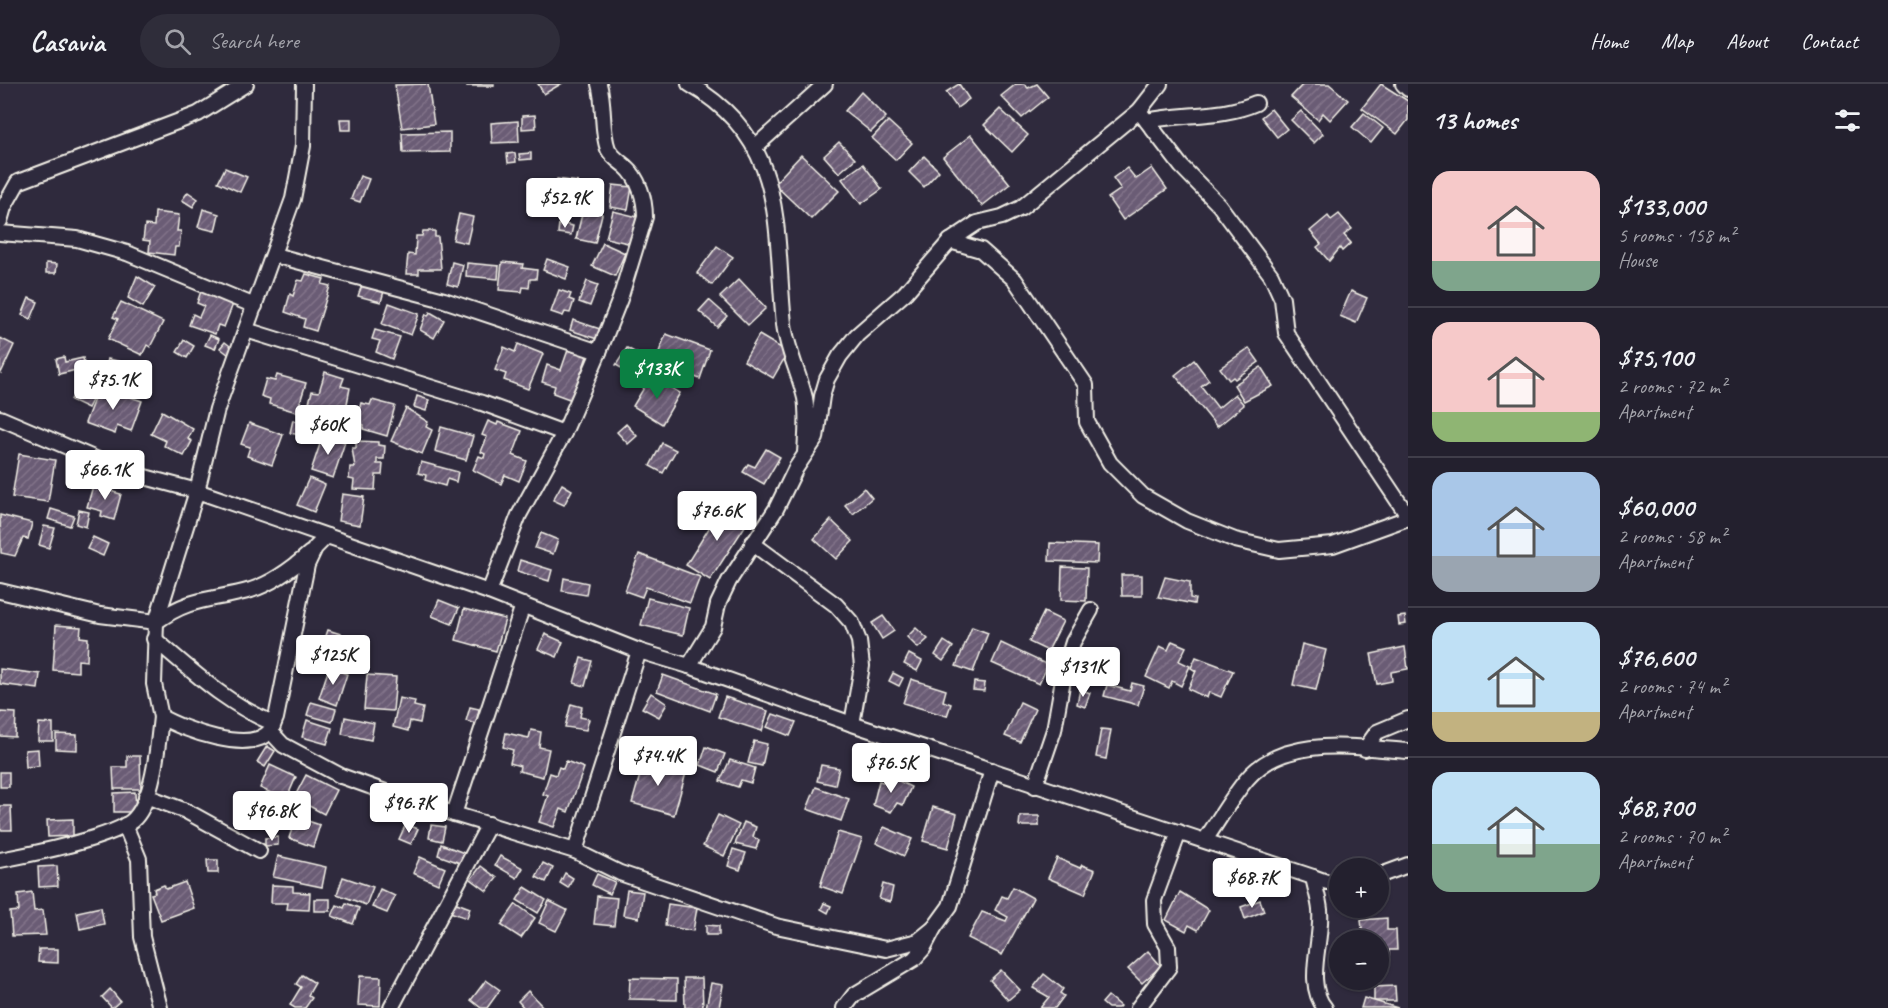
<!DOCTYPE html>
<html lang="en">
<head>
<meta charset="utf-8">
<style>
  body { margin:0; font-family:Caveat,sans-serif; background:#2f2d3a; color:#f1f3f6; height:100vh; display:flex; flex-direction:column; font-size:22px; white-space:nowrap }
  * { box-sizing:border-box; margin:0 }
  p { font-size:20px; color:#a3a3aa }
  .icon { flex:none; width:33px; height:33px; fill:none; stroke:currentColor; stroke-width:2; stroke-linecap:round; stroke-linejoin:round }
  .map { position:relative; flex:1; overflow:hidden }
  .side { display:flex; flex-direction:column; background:#23202e; width:480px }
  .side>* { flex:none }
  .buttons { position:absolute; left:1329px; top:774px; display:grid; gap:12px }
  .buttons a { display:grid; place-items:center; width:60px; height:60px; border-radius:50%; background:#23202e; box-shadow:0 2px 4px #0004,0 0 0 2px #403e4a; font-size:30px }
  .price { position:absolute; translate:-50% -51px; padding:0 14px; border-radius:6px; background:#fff; color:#222; font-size:20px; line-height:39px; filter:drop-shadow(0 2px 3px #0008) }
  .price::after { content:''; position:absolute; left:50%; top:36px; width:18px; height:14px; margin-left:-9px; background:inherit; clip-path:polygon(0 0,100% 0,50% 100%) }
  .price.on { background:#0b8043; color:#fff }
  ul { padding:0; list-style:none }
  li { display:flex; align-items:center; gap:18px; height:150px; padding:0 24px }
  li+li { border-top:2px solid #403e4a }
  li span { display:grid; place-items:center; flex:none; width:168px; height:120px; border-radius:18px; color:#555 }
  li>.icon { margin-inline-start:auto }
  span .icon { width:72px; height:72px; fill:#fffc; stroke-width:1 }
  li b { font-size:26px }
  h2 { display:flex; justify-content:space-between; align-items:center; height:72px; padding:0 24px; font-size:26px }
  header { display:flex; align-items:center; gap:36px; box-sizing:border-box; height:84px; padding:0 30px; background:#23202e; border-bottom:2px solid #403e4a }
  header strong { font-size:28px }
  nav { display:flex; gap:33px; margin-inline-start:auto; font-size:21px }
  .search { width:420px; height:54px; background:#2f2d3a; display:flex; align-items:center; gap:15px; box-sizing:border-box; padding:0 21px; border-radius:33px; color:#a3a3aa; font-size:22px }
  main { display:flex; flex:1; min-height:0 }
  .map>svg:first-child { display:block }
</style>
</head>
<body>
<header>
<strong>Casavia</strong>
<div class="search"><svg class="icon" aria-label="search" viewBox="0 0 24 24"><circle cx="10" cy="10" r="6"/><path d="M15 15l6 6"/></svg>Search here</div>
<nav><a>Home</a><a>Map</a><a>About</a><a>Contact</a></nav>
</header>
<main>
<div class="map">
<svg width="1408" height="924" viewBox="0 0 1408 924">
  <defs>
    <pattern id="building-hatch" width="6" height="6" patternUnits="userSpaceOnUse" patternTransform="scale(1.5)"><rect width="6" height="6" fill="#6b5b75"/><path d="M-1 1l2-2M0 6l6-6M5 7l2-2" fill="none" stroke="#817389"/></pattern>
  </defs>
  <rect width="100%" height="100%" fill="#2f2a3d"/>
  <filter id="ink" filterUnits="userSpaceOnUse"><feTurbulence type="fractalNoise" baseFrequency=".0167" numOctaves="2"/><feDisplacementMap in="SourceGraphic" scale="12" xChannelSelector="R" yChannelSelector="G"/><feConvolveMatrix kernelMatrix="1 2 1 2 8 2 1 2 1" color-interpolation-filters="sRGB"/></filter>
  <g filter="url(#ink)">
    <g fill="url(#building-hatch)" stroke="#f4f1e8" stroke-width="1.5">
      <polygon points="428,0 434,40 402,44 395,1"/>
      <rect x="467" y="0" width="27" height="2"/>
      <polygon points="538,0 561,0 544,10"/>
      <polygon points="959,0 969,15 957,24 946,8"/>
      <polygon points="1016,0 1024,0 1028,4 1037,0 1048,13 1022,34 1001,12"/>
      <polygon points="1303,0 1329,0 1348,16 1330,36 1323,29 1318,36 1291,13"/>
      <polygon points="1381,0 1408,17 1408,36 1397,50 1362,24"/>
      <polygon points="861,8 886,33 871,48 845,27"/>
      <polygon points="1000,25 1028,51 1012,68 984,41"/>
      <polygon points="1271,25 1287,45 1277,53 1261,33"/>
      <polygon points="1301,27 1323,50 1314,59 1291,36"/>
      <polygon points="1364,29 1383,44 1371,59 1352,43"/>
      <polygon points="535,31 536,44 522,45 522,32"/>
      <polygon points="340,35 351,35 351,46 341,46"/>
      <polygon points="518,37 519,58 492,59 491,39"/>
      <polygon points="888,37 912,59 896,76 872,54"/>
      <polygon points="450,48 450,68 403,69 402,49"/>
      <polygon points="971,51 1010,100 982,122 943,73"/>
      <polygon points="839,58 855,75 839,89 824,72"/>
      <polygon points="515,69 516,78 508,79 507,70"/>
      <polygon points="531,69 531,75 520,76 519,70"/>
      <polygon points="801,71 839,107 811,135 774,100"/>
      <polygon points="924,72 939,87 924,103 909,88"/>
      <polygon points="863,80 882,105 861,120 842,95"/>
      <polygon points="225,84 247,93 240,108 218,98"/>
      <polygon points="1127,84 1136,95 1152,84 1167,105 1123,136 1108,114 1121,105 1113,94"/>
      <polygon points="360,92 369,95 360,118 351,115"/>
      <polygon points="557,95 578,98 574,121 554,117"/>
      <polygon points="613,101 632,103 628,126 610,123"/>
      <polygon points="188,108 198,115 193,123 182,116"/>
      <polygon points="203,125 219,130 215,147 198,143"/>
      <polygon points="583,126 602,130 595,159 576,155"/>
      <polygon points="613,127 638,133 632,160 606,154"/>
      <polygon points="155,128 179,131 177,147 181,147 179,163 175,163 174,171 149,168 150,157 143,156 145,141 154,142"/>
      <polygon points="459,130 473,133 467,159 453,156"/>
      <polygon points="1339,130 1352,145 1344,151 1351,159 1342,167 1340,164 1329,177 1317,163 1321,160 1310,147 1328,132 1331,136"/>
      <polygon points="559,139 573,142 571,151 558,149"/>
      <polygon points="423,147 435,147 435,153 438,153 441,185 419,185 419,190 406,190 408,170 415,171 416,152 422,152"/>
      <polygon points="603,159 625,169 615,192 592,182"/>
      <polygon points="717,162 733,173 712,201 697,189"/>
      <polygon points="547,175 570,183 566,195 543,186"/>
      <polygon points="452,178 463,181 458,203 447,200"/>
      <polygon points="502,178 523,180 522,184 537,186 536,195 530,195 529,204 523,203 522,208 499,206"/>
      <polygon points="46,179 57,180 56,189 46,189"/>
      <polygon points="467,179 499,182 498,195 466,192"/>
      <polygon points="306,190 324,195 322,200 330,202 316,247 303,243 305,235 285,228 290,210 293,212 298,196 303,197"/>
      <polygon points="137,192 155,203 143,223 128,214"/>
      <polygon points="739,195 766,224 748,241 720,213"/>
      <polygon points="587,197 598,201 590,222 579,218"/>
      <polygon points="362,201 384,207 381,218 358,212"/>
      <polygon points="559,206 571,210 569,215 574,217 570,229 565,228 563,232 551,228"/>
      <polygon points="201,207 233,220 224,243 218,241 215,250 189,241 193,230 199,233 204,222 197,219"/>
      <polygon points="1351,207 1367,214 1356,239 1340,232"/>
      <polygon points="29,214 38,218 31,235 22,231"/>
      <polygon points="709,216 727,232 717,243 699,227"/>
      <polygon points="121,218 163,238 150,263 147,261 142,271 108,255 118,235 113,233"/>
      <polygon points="389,219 419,230 411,251 382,240"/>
      <polygon points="430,228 444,236 434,254 420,246 426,230 428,232"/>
      <polygon points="573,236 603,246 600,256 570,246"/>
      <polygon points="375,246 400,253 392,275 376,268 380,257 372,255"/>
      <polygon points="666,250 710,266 700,295 655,278"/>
      <polygon points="210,251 219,255 215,265 205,261"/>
      <polygon points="759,251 788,268 773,294 744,277"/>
      <polygon points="0,254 14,261 1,289 0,288"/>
      <polygon points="184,256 194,262 187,274 177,268"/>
      <polygon points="225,258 234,265 229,271 220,264"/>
      <polygon points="518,260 543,270 528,305 504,296 506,290 495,286 504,263 515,268"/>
      <polygon points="627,264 638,270 628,288 616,281"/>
      <polygon points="1249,264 1259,278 1235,295 1233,293 1229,296 1220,284"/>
      <polygon points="568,266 587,272 580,293 585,294 581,306 576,304 572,316 553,309 555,302 542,298 547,281 561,286"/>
      <polygon points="64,273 65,278 83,274 85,284 59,290 56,275"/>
      <polygon points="108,275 132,280 129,296 104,291"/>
      <polygon points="1194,276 1209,296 1201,302 1218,324 1235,310 1244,321 1217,343 1175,291"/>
      <polygon points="1261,283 1273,302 1244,317 1234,301"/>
      <polygon points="325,288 344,294 341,302 350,304 342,346 323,341 325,333 313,329 314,325 308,323 312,307 319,308"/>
      <polygon points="277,291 306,299 297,328 269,320 270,315 261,312 266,295 275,297"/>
      <polygon points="651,292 680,309 662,340 633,322"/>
      <polygon points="90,300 98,304 88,324 71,316 76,306 84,311"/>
      <polygon points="104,304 142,317 131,347 117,342 115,350 85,339 96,310 101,312"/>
      <polygon points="417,312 429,316 426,327 414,323"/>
      <polygon points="372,316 395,322 387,352 363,345 364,341 356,338 361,319 370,321"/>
      <polygon points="406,324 428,338 426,343 432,346 422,370 391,357"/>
      <polygon points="162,327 193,345 188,355 192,357 184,372 164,362 166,357 151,350"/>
      <polygon points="293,336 317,341 314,354 290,349"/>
      <polygon points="488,337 497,341 498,338 522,347 513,371 527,377 519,397 505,391 501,400 473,386 479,372 484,374 485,370 481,368 487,353 482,351"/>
      <polygon points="249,339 283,351 272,381 247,372 250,363 241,360"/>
      <polygon points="626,340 637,352 628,360 617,348"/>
      <polygon points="441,343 473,352 466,376 435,367"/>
      <polygon points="323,351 345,358 333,394 311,387"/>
      <polygon points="356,357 378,358 378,361 385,362 384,375 377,375 377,380 383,380 382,391 376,391 375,406 353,405 354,396 349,395 350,383 355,383 352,364 356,364"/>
      <polygon points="662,359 676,366 663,389 650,382"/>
      <polygon points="766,365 780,373 764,400 743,388 748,380 755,383"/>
      <polygon points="19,370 55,376 48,418 12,413"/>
      <polygon points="421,378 458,388 456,398 447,395 445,402 425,396 426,391 418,389"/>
      <polygon points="309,394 325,401 314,428 297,421"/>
      <polygon points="562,400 572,406 564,421 553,416"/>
      <polygon points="102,401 114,404 113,408 121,410 114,436 101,432 102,427 87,423 93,402 101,404"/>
      <polygon points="864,404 872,414 853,430 845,421"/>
      <polygon points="342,410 364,413 360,441 338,437"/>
      <polygon points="724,420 749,436 710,496 686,481"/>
      <polygon points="51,425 74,432 70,442 48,435"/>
      <polygon points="79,426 89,428 86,443 76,440"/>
      <polygon points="0,431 32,439 28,455 23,454 15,472 1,469"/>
      <polygon points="831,436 853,457 836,475 814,455"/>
      <polygon points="44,442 55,444 49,464 39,461"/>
      <polygon points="541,449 558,456 553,470 535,464"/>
      <polygon points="93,453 108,460 103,472 87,465"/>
      <polygon points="1050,459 1098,461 1097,479 1049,477"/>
      <polygon points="639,470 700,493 690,519 646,503 642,513 625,507"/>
      <polygon points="520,476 552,486 549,497 517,487"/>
      <polygon points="1062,483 1087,484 1086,517 1061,516"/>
      <polygon points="1121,491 1142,491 1142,512 1122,512"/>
      <polygon points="1165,493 1190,498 1190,514 1195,515 1194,520 1158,513"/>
      <polygon points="564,494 588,499 586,511 562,507"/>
      <polygon points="648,514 689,524 683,551 641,541"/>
      <polygon points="439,516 459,524 452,540 432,532"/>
      <polygon points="464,525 505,535 496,567 456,556"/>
      <polygon points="1044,528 1063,537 1048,567 1029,558"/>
      <polygon points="883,532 894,547 882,555 872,539"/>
      <polygon points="1405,532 1406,540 1399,541 1398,533"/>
      <polygon points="56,541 81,543 80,553 88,554 87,577 78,576 78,588 53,586"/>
      <polygon points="972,543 988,549 973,588 956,582"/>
      <polygon points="916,544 928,555 918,564 907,553"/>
      <polygon points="328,546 350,553 343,574 321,566"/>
      <polygon points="545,550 563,558 557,573 538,565"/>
      <polygon points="944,557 953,563 943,577 935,571"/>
      <polygon points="1172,557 1186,563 1179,577 1190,582 1181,602 1172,597 1169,604 1146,593 1160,562 1168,566"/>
      <polygon points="1001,559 1048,581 1039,600 992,579"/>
      <polygon points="1302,560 1326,566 1316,606 1293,601"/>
      <polygon points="1405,563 1408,585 1391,588 1392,597 1377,600 1371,570"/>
      <polygon points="909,570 922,577 917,587 904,580"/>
      <polygon points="1196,573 1233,587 1221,613 1209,608 1207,614 1188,605 1196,587 1191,584"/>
      <polygon points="581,574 592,577 585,602 574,599"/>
      <polygon points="329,584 347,590 337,621 319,614"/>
      <polygon points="0,585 40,590 38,605 0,600"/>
      <polygon points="893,589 903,594 899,602 889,597"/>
      <polygon points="367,591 396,593 393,627 364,625"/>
      <polygon points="663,591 716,610 710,627 657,607"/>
      <polygon points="911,595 946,606 943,617 951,620 947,632 903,619"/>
      <polygon points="974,598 985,599 984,607 973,606"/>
      <polygon points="1132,599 1144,602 1138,621 1104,612 1107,601 1130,607"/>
      <polygon points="1080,605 1090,609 1085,623 1077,620"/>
      <polygon points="651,609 667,620 659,633 642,624"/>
      <polygon points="725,613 768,627 762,647 718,633"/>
      <polygon points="399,614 415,617 414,622 423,624 420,639 410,637 408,647 393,643"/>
      <polygon points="311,618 336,625 332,638 307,631"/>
      <polygon points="1020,618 1035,625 1020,658 1005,652"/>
      <polygon points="571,620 582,623 580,633 589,635 586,646 565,643"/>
      <polygon points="470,623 479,625 476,640 466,637"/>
      <polygon points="0,628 16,629 15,653 0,652"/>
      <polygon points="773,630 796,638 790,652 767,643"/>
      <polygon points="345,633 374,639 371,656 342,650"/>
      <polygon points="307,636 332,644 327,660 302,653"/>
      <polygon points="39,639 53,640 53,657 38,657"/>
      <polygon points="1101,645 1111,646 1106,675 1096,673"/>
      <polygon points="531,646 541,648 539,663 549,665 543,693 519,687 520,682 510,679 513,666 503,663 506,649 529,654"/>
      <polygon points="56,650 77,651 77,666 56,665"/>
      <polygon points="754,657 767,660 762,682 748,679"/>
      <polygon points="267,662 275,667 265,683 257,678"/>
      <polygon points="706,663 725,670 718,688 700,681"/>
      <polygon points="861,664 875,668 872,679 859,676"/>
      <polygon points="38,665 39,682 26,683 25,666"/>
      <polygon points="127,672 140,672 141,705 114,705 113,683 127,683"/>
      <polygon points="636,675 686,689 674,731 632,719 640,691 631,688"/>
      <polygon points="730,676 755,684 751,699 741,696 738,703 720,697"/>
      <polygon points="566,677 584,684 568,728 561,725 554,743 539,738 548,712 543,710 550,689 556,691 559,683 563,685"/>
      <polygon points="270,681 296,693 286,716 260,704"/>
      <polygon points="821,681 839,684 835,701 817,697"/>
      <rect x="0" y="688" width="9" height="15"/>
      <polygon points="885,690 911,703 903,721 897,719 891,728 873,721 879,697 883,698"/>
      <polygon points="306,691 336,706 324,730 294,714"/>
      <polygon points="816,703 849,715 841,737 807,725"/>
      <polygon points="135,708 136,728 114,728 114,709"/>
      <polygon points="0,722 11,722 12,746 0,746"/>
      <polygon points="933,723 957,730 948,764 923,757"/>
      <polygon points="718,731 739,741 724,772 703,762"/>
      <polygon points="1020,732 1039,732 1039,742 1019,742"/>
      <polygon points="296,733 320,741 313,763 289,754"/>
      <polygon points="73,735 73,752 48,753 47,736"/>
      <polygon points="744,738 756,743 753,753 759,756 756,765 735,760"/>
      <polygon points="406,740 418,745 411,760 399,755"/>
      <polygon points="431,741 445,743 442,757 429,754"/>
      <polygon points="884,743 912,755 904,772 876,759"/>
      <polygon points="838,748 862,755 843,810 820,802"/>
      <polygon points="278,753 278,761 265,762 265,754"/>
      <polygon points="441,760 464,769 460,779 438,771"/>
      <polygon points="733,765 746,769 740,786 728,782"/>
      <polygon points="278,772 326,783 322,803 273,793"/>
      <polygon points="500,772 523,784 517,794 495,781"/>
      <polygon points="420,773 445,784 438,800 413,789"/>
      <polygon points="1057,774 1080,784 1082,781 1095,786 1085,810 1048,794"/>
      <polygon points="207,776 218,776 218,789 208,789"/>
      <polygon points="543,779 553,784 546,798 536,793"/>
      <polygon points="57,782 58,802 39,803 38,783"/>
      <polygon points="481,782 497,794 487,807 471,795"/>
      <polygon points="565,789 573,794 568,804 560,799"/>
      <polygon points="597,790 615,798 610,810 592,801"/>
      <polygon points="343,793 373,803 366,821 337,810"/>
      <polygon points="185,798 194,824 161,836 151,810 155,809 154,805 164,801 166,805"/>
      <polygon points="883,800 893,803 890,818 879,815"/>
      <polygon points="272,801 293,802 293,808 310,809 309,826 287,825 288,819 271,819"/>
      <polygon points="525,803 546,816 538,829 517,816"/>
      <polygon points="1013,803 1033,814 1002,871 968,854 982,828 1006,837 1008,833 995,826 1002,812 1007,814"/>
      <polygon points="380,805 395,812 387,829 372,823"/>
      <polygon points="627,806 643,808 639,834 623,831"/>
      <polygon points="32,808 34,827 43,826 46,851 12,852 10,828 19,827 18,810"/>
      <polygon points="1180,808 1209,826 1198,846 1189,841 1186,847 1166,836"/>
      <polygon points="597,812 617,814 614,842 594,840"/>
      <rect x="314" y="815" width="16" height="12"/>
      <polygon points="1260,816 1264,827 1245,835 1241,823"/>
      <polygon points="549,817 567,826 556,847 539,839"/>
      <polygon points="454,818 470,824 467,834 450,828"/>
      <polygon points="346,819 359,824 353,840 332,832 337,821 344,824"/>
      <polygon points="824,819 831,822 828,829 821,825"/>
      <polygon points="516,820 535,834 521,854 501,841"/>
      <polygon points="668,820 697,824 693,847 665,842"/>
      <polygon points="101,823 104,840 80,845 77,828"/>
      <polygon points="1387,834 1387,846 1396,846 1397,866 1389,866 1389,871 1383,872 1384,883 1378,883 1378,856 1353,856 1353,854 1363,853 1361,836"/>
      <polygon points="706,841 719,842 719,851 706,851"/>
      <polygon points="39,865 58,865 58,879 38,878"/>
      <polygon points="1148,867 1161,882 1142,899 1128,885"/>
      <polygon points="1001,886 1020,906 1008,916 990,896"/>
      <polygon points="1044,890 1063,905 1060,909 1064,912 1055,924 1040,924 1049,913 1033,904"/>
      <polygon points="302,891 315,899 308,911 312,914 305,924 295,924 290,921 301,903 296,900"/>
      <polygon points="360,892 381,893 380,922 358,921"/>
      <polygon points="630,894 677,895 677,916 629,915"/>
      <polygon points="684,894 702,894 703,924 685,924"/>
      <polygon points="486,896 500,906 487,924 481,924 471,916"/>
      <polygon points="711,899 723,901 719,924 706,924"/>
      <polygon points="1395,902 1396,917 1374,917 1374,903"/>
      <polygon points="110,905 120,917 112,924 102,913"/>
      <polygon points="528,907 544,924 524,924 518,917"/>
      <polygon points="1108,912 1120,922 1118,924 1108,924 1102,919"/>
      <polygon points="1364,914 1398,924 1361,924"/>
    </g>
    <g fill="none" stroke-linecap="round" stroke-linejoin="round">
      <g stroke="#f4f1e8" stroke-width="18">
        <g id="street">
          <path d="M 304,0 L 303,62 L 293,115 L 217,325 L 197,407 L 156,538 L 154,600 L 161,633 C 182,645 250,671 270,647 C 273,644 274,638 276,634 L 307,481 L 315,464 L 327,452"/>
          <path d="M 689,0 C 788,57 774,141 784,240 C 787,266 799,289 805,314 C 808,332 806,351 805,369"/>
          <polyline points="1403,0 1408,5"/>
          <polyline points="1139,27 1181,82 1219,121 1271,191 1282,215 1286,249 1408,432"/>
          <path d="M 1147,37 C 1183,29 1222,34 1256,19"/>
          <polyline points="755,63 825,0"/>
          <polyline points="0,137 4,123 18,98 198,30 246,0"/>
          <polyline points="0,149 77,155 127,169 255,222"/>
          <polyline points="950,157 981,166 1015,196 1086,301 1087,338 1110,379 1143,412 1187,437 1235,456 1279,466 1333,461 1408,434"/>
          <polyline points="274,171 444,216 599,268"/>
          <polyline points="246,246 482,319 564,349"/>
          <polyline points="0,334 126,388 197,407 489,508 639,567 689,582 852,640 1313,793 1327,798 1340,797"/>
          <polyline points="752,459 836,521 852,539 859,557 862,582 852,640"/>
          <path d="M 0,507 L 100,531 L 156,538 C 191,512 213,517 251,506 C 273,499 293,484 310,469"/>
          <path d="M 489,508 L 519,431 L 564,349 L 599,268 L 620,215 L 645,133 C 645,115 639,94 625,82 C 619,77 612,73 608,65 C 601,47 605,21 599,0"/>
          <path d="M 154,555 C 193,587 226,620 273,639"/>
          <polyline points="689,582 713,543 718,520 729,497 776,425 796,384 816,354 822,312 827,295 840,272 857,251 905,209 950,157 977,139 1002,133 1021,124 1139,27 1160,0"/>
          <polyline points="270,647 283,661 341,692 408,716 575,767 620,789 776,842 886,865 918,857 934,844"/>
          <polyline points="1365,665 1377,648 1408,635"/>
          <polyline points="1035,702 1054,646 1065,584 1073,558 1091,526"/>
          <polyline points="146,712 186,727 259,767"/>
          <polyline points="454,730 523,521"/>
          <polyline points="125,741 139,775 142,853 160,924"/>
          <path d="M 1205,756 C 1219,736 1231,714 1247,695 C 1285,650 1357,664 1408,667"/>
          <polyline points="575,767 639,567"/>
          <path d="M 0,776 C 27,771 119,753 135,734 C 154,713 158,660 161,633"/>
          <polyline points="1378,792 1408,781"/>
          <path d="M 1313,793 C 1315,804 1319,815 1320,826 C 1323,857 1304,899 1325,924"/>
          <polyline points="391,924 489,740"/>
          <polyline points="844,924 854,911 914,875 923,865 934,844 950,822 992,686"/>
          <polyline points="1138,924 1169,883 1168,863 1155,840 1154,816 1179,748"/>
        </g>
      </g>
      <use href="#street" stroke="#2f2a3d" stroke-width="14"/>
    </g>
  </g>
</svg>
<div class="buttons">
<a>+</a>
<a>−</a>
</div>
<b class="price" style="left:565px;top:145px">$52.9K</b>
<b class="price on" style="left:657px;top:316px">$133K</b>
<b class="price" style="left:113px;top:327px">$75.1K</b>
<b class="price" style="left:328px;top:372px">$60K</b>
<b class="price" style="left:105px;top:417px">$66.1K</b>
<b class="price" style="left:717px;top:458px">$76.6K</b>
<b class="price" style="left:333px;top:602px">$125K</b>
<b class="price" style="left:1083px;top:614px">$131K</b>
<b class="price" style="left:658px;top:703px">$74.4K</b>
<b class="price" style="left:891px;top:710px">$76.5K</b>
<b class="price" style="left:409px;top:750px">$96.7K</b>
<b class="price" style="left:272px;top:758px">$96.8K</b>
<b class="price" style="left:1252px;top:825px">$68.7K</b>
</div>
<section class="side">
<h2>13 homes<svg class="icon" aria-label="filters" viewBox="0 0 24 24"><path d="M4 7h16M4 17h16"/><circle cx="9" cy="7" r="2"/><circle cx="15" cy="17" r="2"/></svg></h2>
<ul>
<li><span style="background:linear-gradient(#f6c9c9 75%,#7fa58c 0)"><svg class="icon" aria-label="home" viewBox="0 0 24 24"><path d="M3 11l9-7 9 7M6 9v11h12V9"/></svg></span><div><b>$133,000</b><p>5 rooms · 158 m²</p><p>House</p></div></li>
<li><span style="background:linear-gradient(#f6c9c9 75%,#8fb573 0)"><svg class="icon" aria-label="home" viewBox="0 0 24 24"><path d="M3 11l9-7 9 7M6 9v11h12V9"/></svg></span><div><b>$75,100</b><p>2 rooms · 72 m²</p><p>Apartment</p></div></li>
<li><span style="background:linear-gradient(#a9c7e8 70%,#9aa5b1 0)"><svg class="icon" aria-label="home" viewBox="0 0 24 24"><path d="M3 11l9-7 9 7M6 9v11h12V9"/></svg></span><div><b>$60,000</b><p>2 rooms · 58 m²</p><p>Apartment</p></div></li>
<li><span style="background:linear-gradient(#bfe0f5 75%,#c2b280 0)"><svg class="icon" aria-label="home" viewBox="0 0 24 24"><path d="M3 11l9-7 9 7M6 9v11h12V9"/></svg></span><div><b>$76,600</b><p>2 rooms · 74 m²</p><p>Apartment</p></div></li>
<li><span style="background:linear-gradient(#bfe0f5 60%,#7fa58c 0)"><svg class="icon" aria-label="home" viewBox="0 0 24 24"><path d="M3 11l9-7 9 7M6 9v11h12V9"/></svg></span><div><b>$68,700</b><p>2 rooms · 70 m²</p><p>Apartment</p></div></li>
</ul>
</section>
</main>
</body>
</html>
